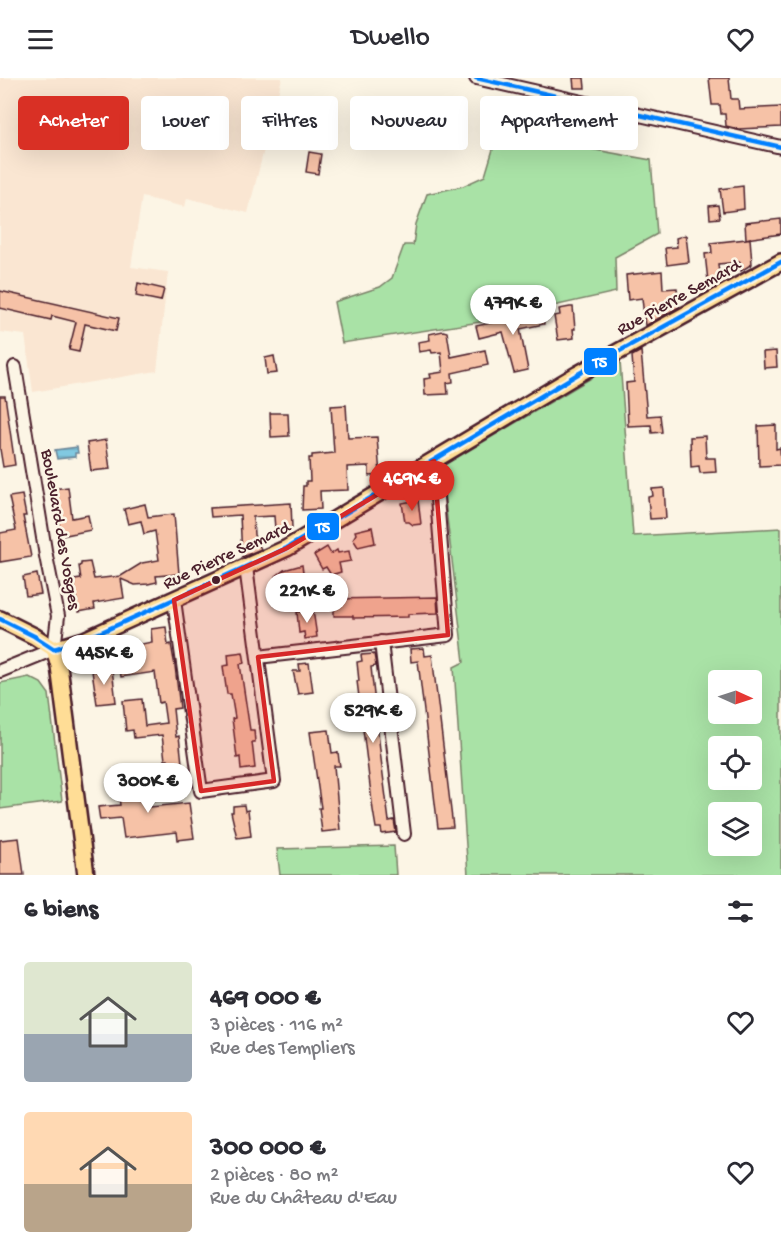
<!DOCTYPE html>
<html lang="fr">
<head>
<meta charset="utf-8">
<style>
  body { margin:0; font-family:"Gochi Hand",sans-serif; background:#f2f2f3; color:#2b2b33; height:100vh; display:flex; flex-direction:column; font-size:22px; white-space:nowrap }
  * { box-sizing:border-box; margin:0 }
  p { font-size:20px; color:#7c7c81 }
  .icon { flex:none; width:33px; height:33px; fill:none; stroke:currentColor; stroke-width:2; stroke-linecap:round; stroke-linejoin:round }
  .map { position:relative; height:797px; overflow:hidden }
  .side { display:flex; flex-direction:column; background:#fff; flex:1 }
  .side>* { flex:none }
  .banner { position:absolute; left:18px; top:18px; width:746px; height:54px; display:flex; gap:12px }
  .needle { width:39px; rotate:93deg }
  .fabs { position:absolute; left:708px; top:592px; display:grid; gap:12px }
  .fabs a { display:grid; place-items:center; width:54px; height:54px; border-radius:6px; background:#fff; box-shadow:0 6px 24px #0002; font-size:30px }
  .price { position:absolute; translate:-50% -51px; padding:0 14px; border-radius:21px; background:#fff; color:#222; font-size:20px; line-height:39px; filter:drop-shadow(0 2px 3px #0008) }
  .price::after { content:''; position:absolute; left:50%; top:36px; width:18px; height:14px; margin-left:-9px; background:inherit; clip-path:polygon(0 0,100% 0,50% 100%) }
  .price.on { background:#d93025; color:#fff }
  ul { padding:0; list-style:none }
  li { display:flex; align-items:center; gap:18px; height:150px; padding:0 24px }
  li span { display:grid; place-items:center; flex:none; width:168px; height:120px; border-radius:6px; color:#555 }
  li>.icon { margin-inline-start:auto }
  span .icon { width:72px; height:72px; fill:#fffc; stroke-width:1 }
  li b { font-size:26px }
  h2 { display:flex; justify-content:space-between; align-items:center; height:72px; padding:0 24px; font-size:26px }
  .tag { padding:0 21px; border-radius:6px; background:#fff; box-shadow:0 6px 24px #0002; font-size:21px; line-height:54px }
  .tag.on { background:#d93025; color:#fff }
  header { display:flex; justify-content:space-between; align-items:center; height:78px; padding:0 24px; background:#fff; font-size:27px; font-weight:600 }
  .map>svg:first-child { display:block }
</style>
</head>
<body>
<header><svg class="icon" aria-label="menu" viewBox="0 0 24 24"><path d="M4 6h16M4 12h16M4 18h16"/></svg>Dwello<svg class="icon" aria-label="heart" viewBox="0 0 24 24"><path d="M12 20l-8-8c-3-5 5-10 8-4 3-6 11-1 8 4z"/></svg></header>
<div class="map">
<svg width="781" height="797" viewBox="0 0 781 797">
  <defs>
    <pattern id="water-rules" width="6" height="5" patternUnits="userSpaceOnUse" patternTransform="scale(1.5)"><rect width="6" height="5" fill="#81c9e1"/><path d="M0 2.5h6" fill="none" stroke="#71acc1"/></pattern>
  </defs>
  <rect width="100%" height="100%" fill="#fcf5e5"/>
  <filter id="ink" filterUnits="userSpaceOnUse"><feTurbulence type="fractalNoise" baseFrequency=".0167" numOctaves="2"/><feDisplacementMap in="SourceGraphic" scale="12" xChannelSelector="R" yChannelSelector="G"/><feConvolveMatrix kernelMatrix="1 2 1 2 8 2 1 2 1" color-interpolation-filters="sRGB"/></filter>
  <g filter="url(#ink)">
    <polygon fill="#fae6d2" points="0,0 282,0 248,135 187,120 185,129 142,119 131,189 168,194 157,293 33,314 25,257 0,254"/>
    <g fill="#a9e2a6" stroke="#7a8068" stroke-width="1.5" fill-rule="evenodd">
      <polygon points="529,60 651,82 657,156 615,179 616,214 487,243 342,265 334,224 380,209 392,200 404,167 413,167 416,146 427,116 463,108 485,98 494,68"/>
      <path d="M 620,283 L 633,458 L 781,450 L 781,797 L 468,797 L 454,589 L 464,584 L 441,389 ZM 718,603 L 752,603 L 752,636 L 718,636 ZM 718,669 L 752,669 L 752,702 L 718,702 ZM 718,735 L 752,735 L 752,768 L 718,768 Z"/>
      <polygon points="29,599 41,605 49,616 62,723 0,731 0,605"/>
      <polygon points="394,768 396,797 280,797 277,771"/>
    </g>
    <polygon fill="url(#water-rules)" stroke="#6b8598" stroke-width="1.5" points="77,369 78,375 75,375 75,379 57,381 55,372"/>
    <g fill="#f6c2a7" stroke="#4a1f2b" stroke-width="1.5">
      <polygon points="573,0 584,0 585,10 574,10"/>
      <polygon points="709,0 729,0 731,21 738,21 739,31 781,29 781,49 738,51 726,48 725,36 721,36 720,27 712,27"/>
      <polygon points="309,74 321,76 318,96 306,94"/>
      <polygon points="743,108 744,131 723,134 720,111"/>
      <polygon points="718,127 720,140 710,141 709,128"/>
      <polygon points="781,141 781,156 746,161 750,160 752,186 741,193 740,184 718,186 720,205 709,212 705,176 712,175 711,165 746,161 745,145"/>
      <polygon points="686,157 689,184 667,187 665,170 677,169 676,160"/>
      <polygon points="662,193 663,211 677,210 679,229 645,248 642,220 628,222 626,197"/>
      <polygon points="138,205 164,211 161,223 136,218"/>
      <polygon points="0,213 119,240 116,253 85,246 79,274 69,272 76,244 52,238 51,242 0,230"/>
      <polygon points="570,229 573,229 575,251 573,251 574,260 558,262 554,238 560,237 559,231"/>
      <polygon points="542,234 544,246 520,251 528,292 514,295 503,254 479,260 476,248"/>
      <polygon points="443,253 447,254 451,279 485,272 488,287 452,295 453,304 447,305 448,316 425,317 424,301 431,300 430,296 443,294 441,274 432,275 431,272 419,274 418,264 430,262 429,256"/>
      <polygon points="641,273 647,338 660,337 662,354 652,355 651,347 628,348 626,305 634,304 632,278"/>
      <polygon points="776,273 777,289 764,290 763,274"/>
      <polygon points="274,278 277,295 267,296 265,280"/>
      <polygon points="0,318 5,318 15,387 3,389 0,371"/>
      <polygon points="346,327 348,360 377,359 380,397 369,398 369,388 347,389 348,412 320,413 321,431 302,432 303,408 306,408 306,403 310,403 309,380 312,380 312,377 334,375 331,328"/>
      <polygon points="270,335 288,335 289,358 271,359"/>
      <polygon points="776,347 776,371 780,370 781,387 759,388 758,348"/>
      <polygon points="705,358 706,380 715,380 716,394 700,395 699,388 691,389 690,359"/>
      <polygon points="106,362 110,391 91,393 87,365"/>
      <polygon points="68,409 72,440 88,437 91,452 61,458 53,411"/>
      <polygon points="664,410 666,440 650,441 648,419 653,418 652,411"/>
      <polygon points="22,417 26,438 23,438 31,479 0,484 0,455 16,452 9,419"/>
      <polygon points="418,422 421,446 413,447 409,444 405,444 402,425"/>
      <polygon points="291,425 292,450 275,451 274,438 253,439 254,457 261,471 242,479 240,437 211,439 210,430"/>
      <polygon points="145,426 148,439 174,436 179,496 156,498 157,504 148,506 135,507 121,501 124,520 94,525 95,531 78,534 74,502 81,501 79,488 81,487 81,485 90,484 94,501 121,498 142,485 159,482 155,453 144,456 141,443 128,446 124,431"/>
      <polygon points="372,449 375,465 358,469 353,461 356,456 355,453"/>
      <polygon points="327,469 331,476 337,472 338,475 349,473 351,483 339,485 341,494 331,497 326,489 322,491 314,477"/>
      <polygon points="302,487 304,502 298,504 300,515 284,519 281,509 278,510 275,499 284,492"/>
      <polygon points="37,496 41,516 26,518 23,499"/>
      <polygon points="437,519 438,535 408,536 408,539 353,540 353,538 334,538 334,521"/>
      <polygon points="313,532 317,559 305,561 304,554 299,555 297,534"/>
      <polygon points="166,549 168,567 171,566 175,588 180,630 173,631 176,659 179,658 182,685 169,687 168,682 165,682 162,657 134,660 133,652 126,653 123,623 142,621 145,648 166,645 163,624 159,625 155,594 121,599 117,571 152,564 151,551"/>
      <polygon points="424,570 425,578 432,577 453,749 438,750 418,583 411,584 410,571"/>
      <polygon points="243,574 245,585 240,586 250,652 254,652 255,664 252,664 255,690 241,692 240,679 237,680 234,655 232,641 235,640 231,616 227,616 223,588 229,587 228,576"/>
      <polygon points="374,576 376,588 371,589 381,681 389,743 394,742 396,754 382,756 381,750 376,750 373,732 357,603 359,603 357,584 362,583 361,577"/>
      <polygon points="309,585 313,614 298,616 293,593 300,593 299,586"/>
      <polygon points="112,591 116,624 97,626 92,593"/>
      <polygon points="329,652 332,675 338,674 339,683 340,688 334,688 340,752 322,754 319,730 321,730 310,654"/>
      <polygon points="146,702 150,729 189,725 194,760 178,762 177,754 124,760 121,740 100,742 98,729 120,727 117,706"/>
      <polygon points="244,727 245,733 248,732 251,758 237,760 231,734 233,734 233,728"/>
      <polygon points="19,760 24,797 0,797 0,762"/>
    </g>
    <g fill="none" stroke-linecap="round" stroke-linejoin="round">
      <g stroke="#4a1f2b" stroke-width="16">
        <g id="minor">
          <polyline points="476,0 781,69"/>
          <polyline points="174,522 201,713 274,703 246,489"/>
          <polyline points="381,564 404,756"/>
          <polyline points="258,579 448,557 434,383"/>
          <polyline points="0,593 54,571 58,538 46,478 15,289"/>
        </g>
      </g>
      <g stroke="#4a1f2b" stroke-width="20">
        <g id="major">
          <polyline points="0,541 34,558 54,571"/>
          <polyline points="54,571 84,562 287,470 578,296 781,184"/>
          <polyline points="54,571 59,588 86,797"/>
        </g>
      </g>
      <use href="#minor" stroke="#fcf5e5" stroke-width="12"/>
      <use href="#major" stroke="#ffdd96" stroke-width="15"/>
      <g stroke="#fcf5e5" stroke-width="9">
        <g id="bus-1">
          <polyline points="476,0 781,69"/>
          <polyline points="0,541 34,558 54,571"/>
          <polyline points="54,571 84,562 287,470 578,296 781,184"/>
        </g>
      </g>
      <use href="#bus-1" stroke="#0080ff" stroke-width="4.5"/>
    </g>
  </g>
  <path fill="#d62828" fill-opacity="0.2" stroke="#d62828" stroke-width="4.5" stroke-linejoin="round" d="M 434,383 L 448,557 L 258,579 L 274,703 L 201,713 L 174,522 L 287,470 Z"/>
  <circle fill="#4a1f2b" stroke="#fcf5e5" stroke-width="2" cx="216" cy="502" r="5"/>
  <g text-anchor="middle" stroke-width="5" stroke-linejoin="round" paint-order="stroke">
    <g font-size="18" fill="#4a1f2b" stroke="#fcf5e5">
      <text transform="translate(678 218) rotate(-29)" y="6">Rue Pierre Semard</text>
      <text transform="translate(62 451) rotate(80)" y="6">Boulevard des Vosges</text>
      <text transform="translate(226 476) rotate(-25)" y="6">Rue Pierre Semard</text>
    </g>
  </g>
  <g stroke="#fcf5e5" stroke-width="2">
    <rect x="583" y="269" width="35" height="29" rx="6" fill="#0080ff"/>
    <rect x="306" y="434" width="34" height="29" rx="6" fill="#0080ff"/>
  </g>
  <g font-size="16" text-anchor="middle" font-weight="bold" fill="#fff">
    <text x="600" y="289">T5</text>
    <text x="323" y="454">T5</text>
  </g>
</svg>
<div class="fabs">
<a><svg class="needle" viewBox="-14 -14 28 28"><path d="M0-13l5 13h-10z" fill="#e53935"/><path d="M0 13l5-13h-10z" fill="#7c7c81"/></svg></a>
<a><svg class="icon" aria-label="locate" viewBox="0 0 24 24"><circle cx="12" cy="12" r="6"/><path d="M12 2v4M12 18v4M2 12h4M18 12h4"/></svg></a>
<a><svg class="icon" aria-label="layers" viewBox="0 0 24 24"><path d="M12 4l9 5-9 5-9-5zM3 14l9 5 9-5"/></svg></a>
</div>
<b class="price" style="left:513px;top:258px">479K €</b>
<b class="price on" style="left:412px;top:434px">469K €</b>
<b class="price" style="left:307px;top:546px">221K €</b>
<b class="price" style="left:104px;top:608px">445K €</b>
<b class="price" style="left:373px;top:666px">529K €</b>
<b class="price" style="left:148px;top:736px">300K €</b>
<div class="banner">
<a class="tag on">Acheter</a>
<a class="tag">Louer</a>
<a class="tag">Filtres</a>
<a class="tag">Nouveau</a>
<a class="tag">Appartement</a>
</div>
</div>
<section class="side">
<h2>6 biens<svg class="icon" aria-label="filters" viewBox="0 0 24 24"><path d="M4 7h16M4 17h16"/><circle cx="9" cy="7" r="2"/><circle cx="15" cy="17" r="2"/></svg></h2>
<ul>
<li><span style="background:linear-gradient(#dfe7d0 60%,#9aa5b1 0)"><svg class="icon" aria-label="home" viewBox="0 0 24 24"><path d="M3 11l9-7 9 7M6 9v11h12V9"/></svg></span><div><b>469 000 €</b><p>3 pièces · 116 m²</p><p>Rue des Templiers</p></div><svg class="icon" aria-label="heart" viewBox="0 0 24 24"><path d="M12 20l-8-8c-3-5 5-10 8-4 3-6 11-1 8 4z"/></svg></li>
<li><span style="background:linear-gradient(#ffd9b3 60%,#b9a48a 0)"><svg class="icon" aria-label="home" viewBox="0 0 24 24"><path d="M3 11l9-7 9 7M6 9v11h12V9"/></svg></span><div><b>300 000 €</b><p>2 pièces · 80 m²</p><p>Rue du Château d'Eau</p></div><svg class="icon" aria-label="heart" viewBox="0 0 24 24"><path d="M12 20l-8-8c-3-5 5-10 8-4 3-6 11-1 8 4z"/></svg></li>
</ul>
</section>
</body>
</html>
